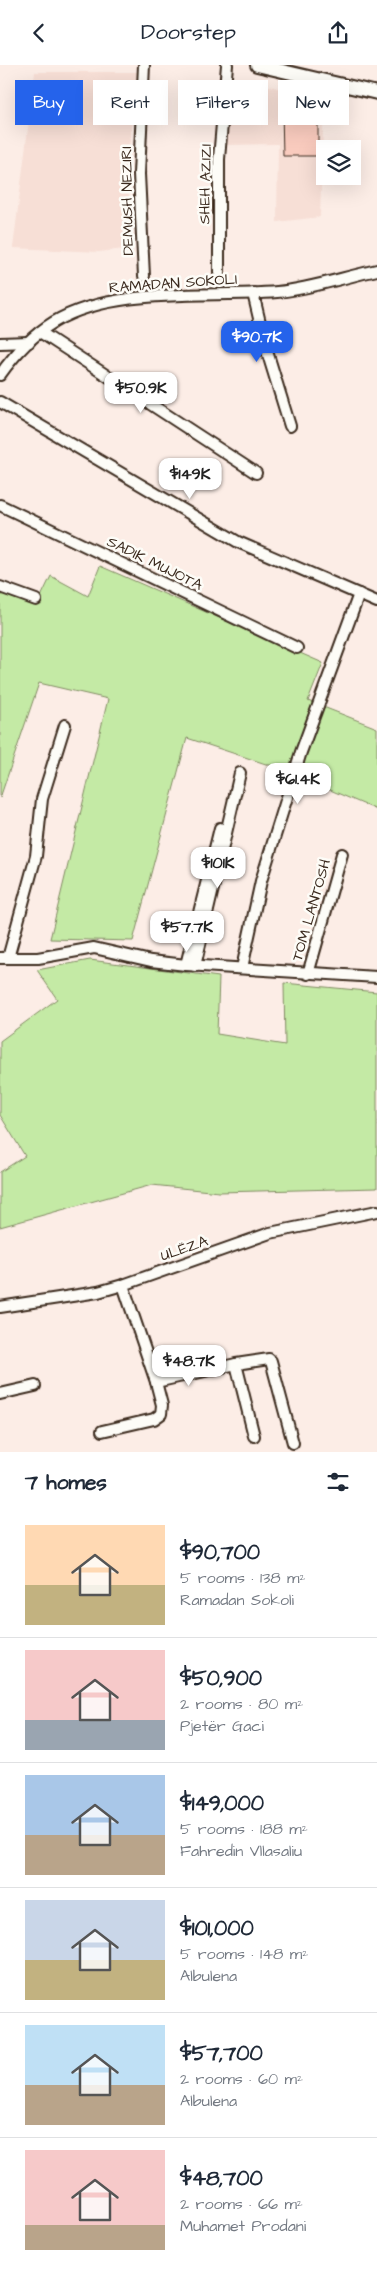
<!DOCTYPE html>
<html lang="en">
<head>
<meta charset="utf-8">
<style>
  body { margin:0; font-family:"Architects Daughter",sans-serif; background:#f2f2f3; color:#1f2937; height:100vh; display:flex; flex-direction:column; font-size:19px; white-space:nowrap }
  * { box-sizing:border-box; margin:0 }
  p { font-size:16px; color:#747a83 }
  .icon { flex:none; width:28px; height:28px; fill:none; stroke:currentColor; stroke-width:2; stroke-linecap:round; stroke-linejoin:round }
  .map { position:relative; height:1387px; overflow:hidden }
  .drawer { display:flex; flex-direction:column; background:#fff; flex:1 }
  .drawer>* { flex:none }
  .banner { position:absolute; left:15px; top:15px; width:348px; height:45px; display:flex; gap:10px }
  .controls { position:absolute; left:316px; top:75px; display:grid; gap:10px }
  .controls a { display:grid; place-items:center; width:45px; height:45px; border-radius:0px; background:#fff; box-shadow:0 5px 20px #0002; font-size:25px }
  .price { position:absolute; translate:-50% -42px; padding:0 11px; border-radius:10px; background:#fff; color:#222; font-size:16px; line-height:32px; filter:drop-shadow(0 1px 2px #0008) }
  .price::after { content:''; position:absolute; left:50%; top:30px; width:15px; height:11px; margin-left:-8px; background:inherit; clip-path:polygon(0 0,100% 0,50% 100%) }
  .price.on { background:#2563eb; color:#fff }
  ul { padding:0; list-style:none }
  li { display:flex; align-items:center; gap:15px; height:125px; padding:0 25px }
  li+li { border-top:1px solid #e0e1e3 }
  li span { display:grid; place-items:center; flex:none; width:140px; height:100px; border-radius:0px; color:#555 }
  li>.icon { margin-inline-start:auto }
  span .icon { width:60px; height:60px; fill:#fffc; stroke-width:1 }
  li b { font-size:21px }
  h2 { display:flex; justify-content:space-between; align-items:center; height:60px; padding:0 25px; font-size:21px }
  .tag { padding:0 18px; border-radius:0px; background:#fff; box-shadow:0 5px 20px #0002; font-size:18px; line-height:45px }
  .tag.on { background:#2563eb; color:#fff }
  header { display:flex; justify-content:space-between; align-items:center; height:65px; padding:0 25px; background:#fff; font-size:22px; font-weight:600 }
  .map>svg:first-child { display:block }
</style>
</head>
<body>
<header><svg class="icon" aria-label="back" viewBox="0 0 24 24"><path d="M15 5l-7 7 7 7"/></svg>Doorstep<svg class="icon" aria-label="share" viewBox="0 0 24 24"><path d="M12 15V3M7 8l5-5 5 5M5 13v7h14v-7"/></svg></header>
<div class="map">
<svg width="377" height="1387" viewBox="0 0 377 1387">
  <rect width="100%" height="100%" fill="#fcede6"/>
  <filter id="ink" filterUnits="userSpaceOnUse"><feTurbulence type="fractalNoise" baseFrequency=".02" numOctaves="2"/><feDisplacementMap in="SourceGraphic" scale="10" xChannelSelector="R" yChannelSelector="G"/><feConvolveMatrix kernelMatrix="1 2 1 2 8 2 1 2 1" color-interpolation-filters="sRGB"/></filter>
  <g filter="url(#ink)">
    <g fill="#f7dfd6">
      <polygon points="35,7 138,7 127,99 132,183 99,187 13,183"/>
      <polygon points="231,12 324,34 320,152 277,157 278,79 225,80"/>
    </g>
    <g fill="#c4eaa5" stroke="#808a62">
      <polygon points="100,501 323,598 308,636 377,663 377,745 281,704 187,673 133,876 50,874 108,634 39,618 0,733 0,521 37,540 51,511 88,531"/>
      <polygon points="90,895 219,912 217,969 285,980 284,918 377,927 377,1123 219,1127 152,1120 0,1162 0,1107 25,1091 0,1050 0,976 57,934 37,905"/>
    </g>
    <polygon fill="#f9cbbe" stroke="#3b2a1e" points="282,44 318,44 318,91 283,91"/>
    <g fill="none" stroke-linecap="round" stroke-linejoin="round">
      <g stroke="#3b2a1e" stroke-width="14">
        <g id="minor">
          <polyline points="144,0 139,109 144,211"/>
          <polyline points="219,208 219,94 227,0"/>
          <polyline points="253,228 266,283 290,361"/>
          <polyline points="40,267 256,408"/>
          <polyline points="0,278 29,277"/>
          <path d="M 0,310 C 14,290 33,270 54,257 C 114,221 209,233 277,227 C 311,224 344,212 377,205"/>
          <polyline points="0,337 238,477 377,537"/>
          <polyline points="0,440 297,583"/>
          <polyline points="0,522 36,535"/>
          <polyline points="0,893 38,893 94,883 151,896 186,900 377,912"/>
          <polyline points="8,893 36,791 42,734 65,660"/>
          <polyline points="186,900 220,763"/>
          <polyline points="195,901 240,708"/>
          <polyline points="242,903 261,816 301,687 359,529"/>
          <polyline points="308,909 342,789"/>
          <polyline points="123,1220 156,1317 236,1299 269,1294 271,1296 293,1378"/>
          <polyline points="0,1242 98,1227 123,1220 270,1168 377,1146"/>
          <polyline points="236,1299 254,1371"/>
          <polyline points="0,1329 35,1321"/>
          <polyline points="102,1366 154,1354 161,1349 162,1340 156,1317"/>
        </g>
      </g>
      <g stroke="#3b2a1e" stroke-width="16">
        <polyline id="major" points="257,0 377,28"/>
      </g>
      <use href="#minor" stroke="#fdfcf7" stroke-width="10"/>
      <use href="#major" stroke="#fdfcf7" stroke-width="12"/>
    </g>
  </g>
  <g text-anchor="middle" stroke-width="5" stroke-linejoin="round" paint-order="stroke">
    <g font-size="15" fill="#3b2a1e" stroke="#fdfcf7">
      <text transform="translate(205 119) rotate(-89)" y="5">SHEH AZIZI</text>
      <text transform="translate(127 136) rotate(-91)" y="5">DEMUSH NEZIRI</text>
      <text transform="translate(173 218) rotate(-4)" y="5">RAMADAN SOKOLI</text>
      <text transform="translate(155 498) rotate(26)" y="5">SADIK MUJOTA</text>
      <text transform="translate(311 845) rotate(-74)" y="5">TOM LANTOSH</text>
      <text transform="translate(184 1183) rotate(-19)" y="5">ULËZA</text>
    </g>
  </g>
</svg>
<div class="controls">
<a><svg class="icon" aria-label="layers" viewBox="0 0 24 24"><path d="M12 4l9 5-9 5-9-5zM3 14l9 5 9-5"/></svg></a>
</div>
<b class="price on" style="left:257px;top:298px">$90.7K</b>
<b class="price" style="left:141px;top:349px">$50.9K</b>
<b class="price" style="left:190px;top:435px">$149K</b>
<b class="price" style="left:298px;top:740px">$61.4K</b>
<b class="price" style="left:218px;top:824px">$101K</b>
<b class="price" style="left:187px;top:888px">$57.7K</b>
<b class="price" style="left:189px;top:1322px">$48.7K</b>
<div class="banner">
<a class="tag on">Buy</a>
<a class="tag">Rent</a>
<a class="tag">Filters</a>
<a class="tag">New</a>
</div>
</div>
<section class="drawer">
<h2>7 homes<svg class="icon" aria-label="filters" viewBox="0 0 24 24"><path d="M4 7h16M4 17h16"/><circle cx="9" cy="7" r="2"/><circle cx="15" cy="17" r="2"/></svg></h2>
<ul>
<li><span style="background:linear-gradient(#ffd9b3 60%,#c2b280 0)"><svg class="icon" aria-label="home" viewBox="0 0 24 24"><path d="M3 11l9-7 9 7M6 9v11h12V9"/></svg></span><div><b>$90,700</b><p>5 rooms · 138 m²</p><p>Ramadan Sokoli</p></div></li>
<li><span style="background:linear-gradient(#f6c9c9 70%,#9aa5b1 0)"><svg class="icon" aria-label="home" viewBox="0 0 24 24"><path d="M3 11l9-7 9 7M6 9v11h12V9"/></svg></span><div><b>$50,900</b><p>2 rooms · 80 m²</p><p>Pjetër Gaci</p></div></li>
<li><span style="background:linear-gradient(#a9c7e8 60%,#b9a48a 0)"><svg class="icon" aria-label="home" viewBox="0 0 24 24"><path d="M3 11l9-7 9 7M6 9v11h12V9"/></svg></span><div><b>$149,000</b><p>5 rooms · 188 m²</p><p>Fahredin Vllasaliu</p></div></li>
<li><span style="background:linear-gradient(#c9d6e8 60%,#c2b280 0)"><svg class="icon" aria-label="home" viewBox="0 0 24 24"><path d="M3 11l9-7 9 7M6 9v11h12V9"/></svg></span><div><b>$101,000</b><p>5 rooms · 148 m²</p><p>Albulena</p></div></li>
<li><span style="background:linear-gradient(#bfe0f5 60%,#b9a48a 0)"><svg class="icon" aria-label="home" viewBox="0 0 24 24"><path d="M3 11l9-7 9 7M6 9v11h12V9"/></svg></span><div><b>$57,700</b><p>2 rooms · 60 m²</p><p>Albulena</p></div></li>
<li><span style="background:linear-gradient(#f6c9c9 75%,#b9a48a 0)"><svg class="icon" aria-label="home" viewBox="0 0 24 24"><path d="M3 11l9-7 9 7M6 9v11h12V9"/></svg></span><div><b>$48,700</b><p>2 rooms · 66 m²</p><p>Muhamet Prodani</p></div></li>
</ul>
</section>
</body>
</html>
